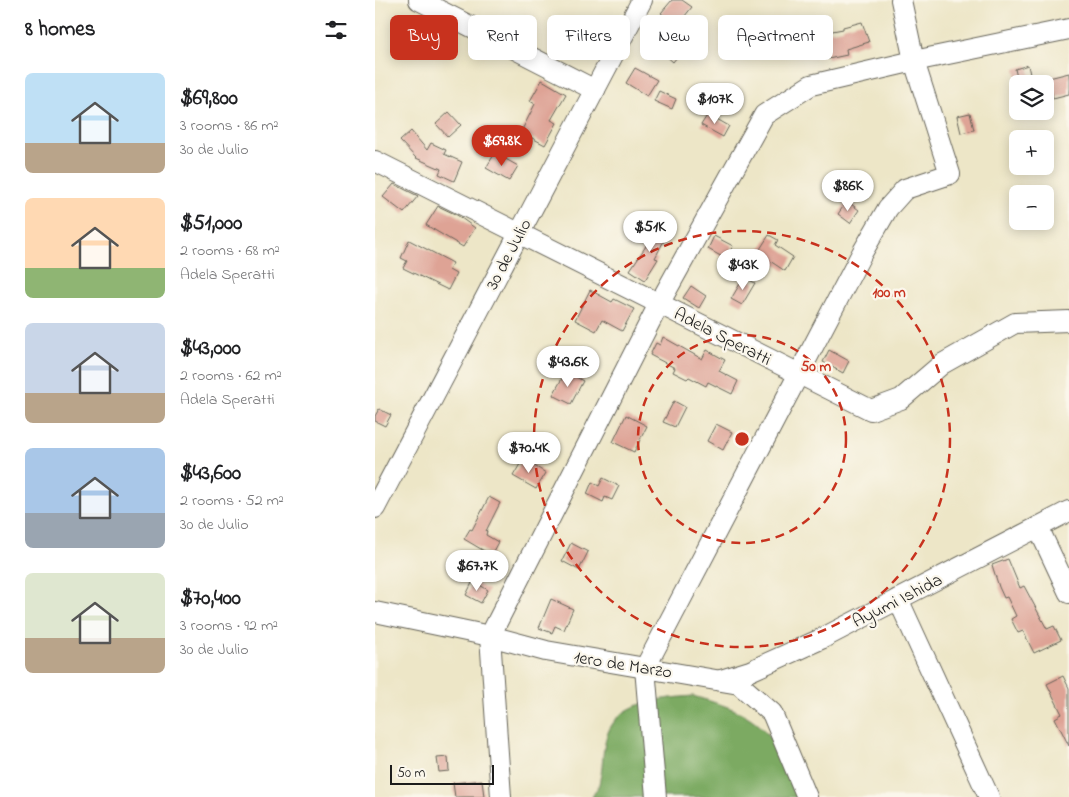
<!DOCTYPE html>
<html lang="en">
<head>
<meta charset="utf-8">
<style>
  body { margin:0; font-family:"Indie Flower",sans-serif; background:#f6f6f6; color:#202124; height:100vh; display:flex; flex-direction:column; font-size:19px; white-space:nowrap }
  * { box-sizing:border-box; margin:0 }
  p { font-size:16px; color:#757577 }
  .icon { flex:none; width:28px; height:28px; fill:none; stroke:currentColor; stroke-width:2; stroke-linecap:round; stroke-linejoin:round }
  .map { position:relative; flex:1; overflow:hidden }
  .side { display:flex; flex-direction:column; background:#fff; width:375px }
  .side>* { flex:none }
  .banner { position:absolute; left:15px; top:15px; width:475px; height:45px; display:flex; gap:10px }
  .tools { position:absolute; left:634px; top:75px; display:grid; gap:10px }
  .tools a { display:grid; place-items:center; width:45px; height:45px; border-radius:8px; background:#fff; box-shadow:0 2px 12px #0003; font-size:25px }
  .scale { position:absolute; left:15px; bottom:12px; width:104px; box-sizing:border-box; padding-left:5px; border:2px solid #1c1c1c; border-top:0; font-size:14px; line-height:18px; white-space:nowrap; color:#1c1c1c; -webkit-text-stroke:4px #fbf7ec; paint-order:stroke }
  .price { position:absolute; translate:-50% -42px; padding:0 11px; border-radius:18px; background:#fff; color:#222; font-size:16px; line-height:32px; filter:drop-shadow(0 1px 2px #0008) }
  .price::after { content:''; position:absolute; left:50%; top:30px; width:15px; height:11px; margin-left:-8px; background:inherit; clip-path:polygon(0 0,100% 0,50% 100%) }
  .price.on { background:#c8321e; color:#fff }
  ul { padding:0; list-style:none }
  li { display:flex; align-items:center; gap:15px; height:125px; padding:0 25px }
  li span { display:grid; place-items:center; flex:none; width:140px; height:100px; border-radius:8px; color:#555 }
  li>.icon { margin-inline-start:auto }
  span .icon { width:60px; height:60px; fill:#fffc; stroke-width:1 }
  li b { font-size:21px }
  h2 { display:flex; justify-content:space-between; align-items:center; height:60px; padding:0 25px; font-size:21px }
  .tag { padding:0 18px; border-radius:8px; background:#fff; box-shadow:0 2px 12px #0003; font-size:18px; line-height:45px }
  .tag.on { background:#c8321e; color:#fff }
  main { display:flex; flex:1; min-height:0 }
  .map>svg:first-child { display:block }
</style>
</head>
<body>
<main>
<section class="side">
<h2>8 homes<svg class="icon" aria-label="filters" viewBox="0 0 24 24"><path d="M4 7h16M4 17h16"/><circle cx="9" cy="7" r="2"/><circle cx="15" cy="17" r="2"/></svg></h2>
<ul>
<li><span style="background:linear-gradient(#bfe0f5 70%,#b9a48a 0)"><svg class="icon" aria-label="home" viewBox="0 0 24 24"><path d="M3 11l9-7 9 7M6 9v11h12V9"/></svg></span><div><b>$69,800</b><p>3 rooms · 86 m²</p><p>30 de Julio</p></div></li>
<li><span style="background:linear-gradient(#ffd9b3 70%,#8fb573 0)"><svg class="icon" aria-label="home" viewBox="0 0 24 24"><path d="M3 11l9-7 9 7M6 9v11h12V9"/></svg></span><div><b>$51,000</b><p>2 rooms · 68 m²</p><p>Adela Speratti</p></div></li>
<li><span style="background:linear-gradient(#c9d6e8 70%,#b9a48a 0)"><svg class="icon" aria-label="home" viewBox="0 0 24 24"><path d="M3 11l9-7 9 7M6 9v11h12V9"/></svg></span><div><b>$43,000</b><p>2 rooms · 62 m²</p><p>Adela Speratti</p></div></li>
<li><span style="background:linear-gradient(#a9c7e8 65%,#9aa5b1 0)"><svg class="icon" aria-label="home" viewBox="0 0 24 24"><path d="M3 11l9-7 9 7M6 9v11h12V9"/></svg></span><div><b>$43,600</b><p>2 rooms · 52 m²</p><p>30 de Julio</p></div></li>
<li><span style="background:linear-gradient(#dfe7d0 65%,#b9a48a 0)"><svg class="icon" aria-label="home" viewBox="0 0 24 24"><path d="M3 11l9-7 9 7M6 9v11h12V9"/></svg></span><div><b>$70,400</b><p>3 rooms · 92 m²</p><p>30 de Julio</p></div></li>
</ul>
</section>
<div class="map">
<svg width="694" height="797" viewBox="0 0 694 797">
  <rect width="100%" height="100%" fill="#fbf7ec"/>
  <filter id="ink" filterUnits="userSpaceOnUse"><feTurbulence type="fractalNoise" baseFrequency=".02" numOctaves="2"/><feDisplacementMap in="SourceGraphic" scale="10" xChannelSelector="R" yChannelSelector="G"/><feConvolveMatrix kernelMatrix="1 2 1 2 8 2 1 2 1" color-interpolation-filters="sRGB"/></filter>
  <filter id="wash" filterUnits="userSpaceOnUse"><feTurbulence type="fractalNoise" baseFrequency=".0096" numOctaves="4" result="noise"/><feDisplacementMap in="SourceGraphic" scale="20" xChannelSelector="R" yChannelSelector="G"/><feGaussianBlur stdDeviation="1.12" result="paint"/><feColorMatrix in="noise" values="0 0 0 0 0 0 0 0 0 0 0 0 0 0 0 0 0 1.4 0 .05"/><feComposite in="paint" operator="in"/></filter>
  <g filter="url(#wash)">
    <rect width="100%" height="100%" fill="#ede6c7"/>
    <path fill="#7baa62" stroke="#4c633f" d="M 318,696 C 344,704 376,711 393,735 C 405,751 416,778 426,797 L 217,797 C 219,793 223,788 224,784 C 228,770 227,755 230,742 C 239,700 285,699 318,696 Z"/>
    <g id="blocks">
      <g fill="#dea395">
        <polygon points="297,0 307,0 317,7 302,26 286,13"/>
        <polygon points="487,22 494,42 471,49 472,55 453,59 451,49 423,54 420,36 436,33 436,35 468,29 468,27"/>
        <polygon points="295,29 319,48 312,57 306,52 298,62 281,47"/>
        <polygon points="653,65 656,79 643,82 640,69"/>
        <polygon points="260,68 282,80 272,96 251,83"/>
        <polygon points="694,73 694,94 678,98 674,78"/>
        <polygon points="167,80 191,94 176,120 182,123 170,145 146,132 160,104 155,101"/>
        <polygon points="284,91 301,99 297,109 279,101"/>
        <polygon points="74,112 86,125 73,137 61,124"/>
        <polygon points="595,113 599,130 586,133 582,116"/>
        <polygon points="333,114 354,126 348,137 326,125"/>
        <polygon points="36,131 52,150 56,143 71,150 69,154 87,162 79,181 64,174 66,169 41,158 25,141"/>
        <polygon points="120,153 143,166 134,181 111,168"/>
        <polygon points="19,184 43,196 29,213 8,197"/>
        <polygon points="472,201 484,210 475,223 463,214"/>
        <polygon points="63,206 82,215 100,228 88,247 51,225"/>
        <polygon points="281,224 294,231 280,258 283,259 270,280 255,270 273,243 272,242"/>
        <polygon points="394,235 403,240 400,245 418,257 410,271 392,259 390,262 380,257"/>
        <polygon points="339,236 358,246 351,259 333,249"/>
        <polygon points="34,240 78,263 74,270 81,274 73,290 28,268 32,261 26,258"/>
        <polygon points="369,277 380,283 367,305 356,299"/>
        <polygon points="316,286 331,296 324,308 308,298"/>
        <polygon points="215,290 237,302 239,299 259,309 247,331 227,320 221,331 200,320"/>
        <polygon points="288,337 327,359 332,350 350,360 344,371 363,381 357,394 333,382 331,386 314,377 312,379 298,372 300,368 275,355 281,343 285,345"/>
        <polygon points="454,350 474,361 468,373 448,362"/>
        <polygon points="191,351 205,357 199,368 186,362"/>
        <polygon points="191,371 208,381 196,404 178,395"/>
        <polygon points="299,401 310,407 300,427 288,422"/>
        <polygon points="4,409 16,415 10,426 0,421 0,416"/>
        <polygon points="251,415 272,426 259,452 238,442"/>
        <polygon points="341,424 357,432 348,450 332,441"/>
        <polygon points="148,459 171,473 161,489 138,476"/>
        <polygon points="228,478 244,486 237,500 230,497 228,502 212,494 217,482 224,486"/>
        <polygon points="114,497 125,503 111,531 112,531 111,535 123,542 116,555 89,539 95,529 97,530"/>
        <polygon points="196,543 213,552 204,570 187,561"/>
        <polygon points="633,559 645,588 649,586 672,629 679,626 686,640 659,653 648,631 643,633 636,619 641,616 632,597 629,598 624,587 617,565"/>
        <polygon points="98,581 113,590 106,603 91,595"/>
        <polygon points="176,599 198,609 189,630 180,626 177,633 164,628"/>
        <polygon points="688,676 694,688 694,746 680,718 687,714 672,684"/>
        <polygon points="73,757 74,771 64,772 62,758"/>
        <polygon points="107,780 109,797 80,797 78,783"/>
      </g>
    </g>
  </g>
  <g filter="url(#ink)">
    <use href="#blocks" fill-opacity="0" stroke="#656358" stroke-width="1"/>
    <g fill="none" stroke-linecap="round" stroke-linejoin="round">
      <g stroke="#656358" stroke-width="22">
        <g id="minor">
          <polyline points="44,0 220,90"/>
          <polyline points="0,161 496,410 526,399 567,364 640,323 694,321"/>
          <polyline points="0,508 267,0"/>
          <polyline points="663,527 694,593"/>
          <polyline points="523,599 614,797"/>
          <polyline points="0,612 115,636 171,651 364,684 397,713 432,797"/>
          <polyline points="346,680 375,671 446,639 694,511"/>
          <polyline points="126,797 115,636 284,304 389,115 436,85 539,61 694,29"/>
          <polyline points="281,797 270,668 487,253 513,208 530,189 575,174 539,61 526,0"/>
        </g>
      </g>
      <use href="#minor" stroke="#fff" stroke-width="20"/>
    </g>
  </g>
  <g fill="none" stroke="#c8321e" stroke-width="2.5" stroke-dasharray="9 6">
    <circle cx="367" cy="439" r="104"/>
    <circle cx="367" cy="439" r="208"/>
  </g>
  <g text-anchor="middle" stroke-width="4.5" stroke-linejoin="round" paint-order="stroke">
    <g font-size="18" fill="#1c1c1c" stroke="#fbf7ec">
      <text transform="translate(133 254) rotate(-62)" y="6">30 de Julio</text>
      <text transform="translate(348 336) rotate(27)" y="6">Adela Speratti</text>
      <text transform="translate(522 600) rotate(-27)" y="6">Ayumi Ishida</text>
      <text transform="translate(248 664) rotate(9)" y="6">1ero de Marzo</text>
    </g>
  </g>
  <circle cx="367" cy="439" r="8" fill="#c8321e" stroke="#fbf7ec" stroke-width="2.5"/>
  <g font-size="15" text-anchor="middle" font-weight="bold" fill="#c8321e" stroke="#fbf7ec" stroke-width="4.5" stroke-linejoin="round" paint-order="stroke">
    <text x="514" y="297">100 m</text>
    <text x="441" y="371">50 m</text>
  </g>
</svg>
<div class="tools">
<a><svg class="icon" aria-label="layers" viewBox="0 0 24 24"><path d="M12 4l9 5-9 5-9-5zM3 14l9 5 9-5"/></svg></a>
<a>+</a>
<a>−</a>
</div>
<div class="scale">50 m</div>
<b class="price" style="left:340px;top:125px">$107K</b>
<b class="price on" style="left:127px;top:167px">$69.8K</b>
<b class="price" style="left:473px;top:212px">$86K</b>
<b class="price" style="left:275px;top:253px">$51K</b>
<b class="price" style="left:368px;top:291px">$43K</b>
<b class="price" style="left:193px;top:388px">$43.6K</b>
<b class="price" style="left:154px;top:474px">$70.4K</b>
<b class="price" style="left:102px;top:592px">$67.7K</b>
<div class="banner">
<a class="tag on">Buy</a>
<a class="tag">Rent</a>
<a class="tag">Filters</a>
<a class="tag">New</a>
<a class="tag">Apartment</a>
</div>
</div>
</main>
</body>
</html>
